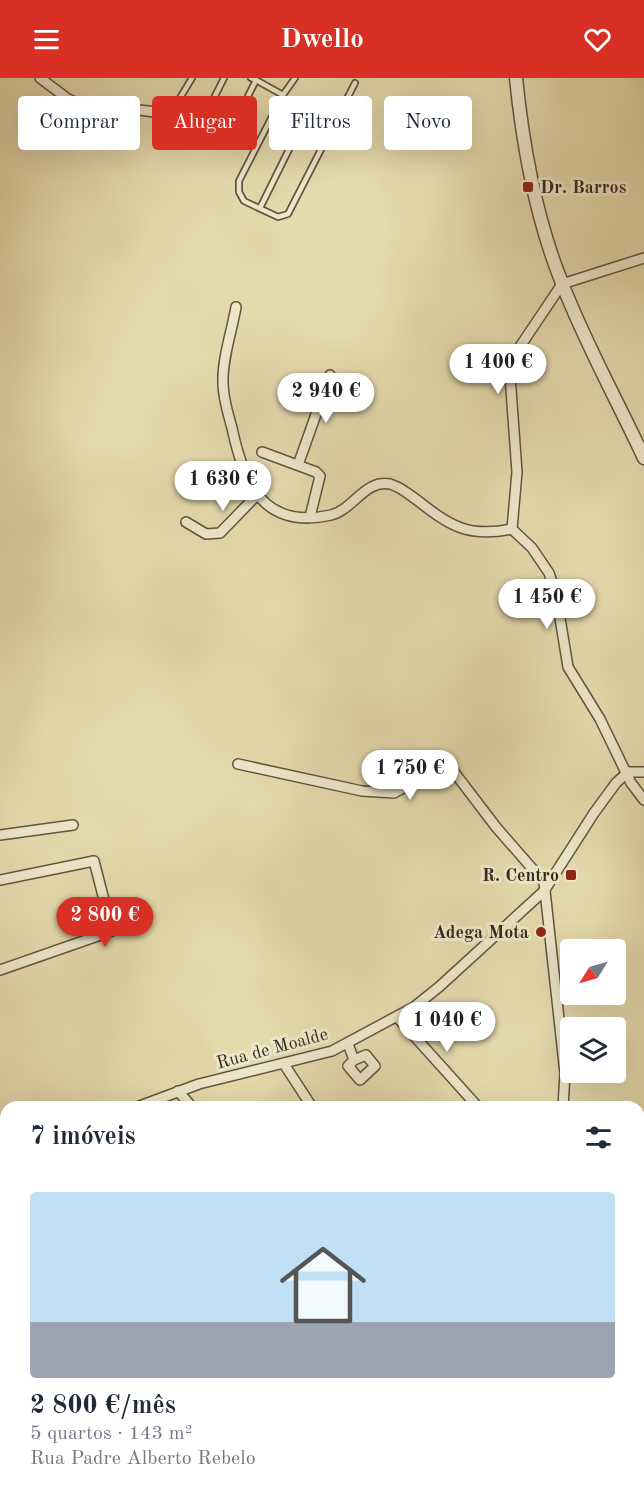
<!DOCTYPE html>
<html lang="pt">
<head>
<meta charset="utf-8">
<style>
  body { margin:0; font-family:"Old Standard TT",serif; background:#f2f2f3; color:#1f2937; height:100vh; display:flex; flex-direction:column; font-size:22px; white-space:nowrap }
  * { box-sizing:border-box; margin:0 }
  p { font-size:20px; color:#747a83 }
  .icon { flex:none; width:33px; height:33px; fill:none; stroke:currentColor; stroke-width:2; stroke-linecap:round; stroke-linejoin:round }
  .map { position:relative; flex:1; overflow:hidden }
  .details { position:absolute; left:0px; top:1023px; width:645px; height:402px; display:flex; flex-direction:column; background:#fff; border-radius:18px 18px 0 0; box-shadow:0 6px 24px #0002 }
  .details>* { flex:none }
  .guide { position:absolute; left:18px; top:18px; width:609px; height:54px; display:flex; gap:12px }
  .needle { width:39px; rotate:233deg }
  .controls { position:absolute; left:560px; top:861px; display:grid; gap:12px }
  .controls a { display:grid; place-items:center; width:66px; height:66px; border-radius:6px; background:#fff; box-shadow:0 6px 24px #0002; font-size:30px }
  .price { position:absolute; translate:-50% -51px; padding:0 14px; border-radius:21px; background:#fff; color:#222; font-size:20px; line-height:39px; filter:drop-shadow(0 2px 3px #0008) }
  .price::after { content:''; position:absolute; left:50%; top:36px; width:18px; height:14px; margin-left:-9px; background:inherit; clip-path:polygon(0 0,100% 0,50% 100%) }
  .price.current { background:#d93025; color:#fff }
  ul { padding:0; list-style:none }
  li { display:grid; align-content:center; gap:12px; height:318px; padding:0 30px }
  li span { display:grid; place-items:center; height:186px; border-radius:6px; color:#555 }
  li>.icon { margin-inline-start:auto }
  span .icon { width:108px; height:108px; fill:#fffc; stroke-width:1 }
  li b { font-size:26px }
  h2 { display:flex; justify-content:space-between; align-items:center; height:72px; padding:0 30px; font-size:26px }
  .chip { padding:0 21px; border-radius:6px; background:#fff; box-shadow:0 6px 24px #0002; font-size:21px; line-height:54px }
  .chip.current { background:#d93025; color:#fff }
  header { display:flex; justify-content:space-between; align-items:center; height:78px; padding:0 30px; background:#d93025; color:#fff; font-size:27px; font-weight:700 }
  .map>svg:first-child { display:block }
</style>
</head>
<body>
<header><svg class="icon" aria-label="menu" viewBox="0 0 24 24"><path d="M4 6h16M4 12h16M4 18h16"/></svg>Dwello<svg class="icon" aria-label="heart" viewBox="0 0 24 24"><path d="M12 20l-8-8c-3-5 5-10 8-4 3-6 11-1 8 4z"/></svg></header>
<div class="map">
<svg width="644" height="1425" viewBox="0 0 644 1425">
  <rect width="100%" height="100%" fill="#e5daad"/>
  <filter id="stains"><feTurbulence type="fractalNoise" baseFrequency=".00333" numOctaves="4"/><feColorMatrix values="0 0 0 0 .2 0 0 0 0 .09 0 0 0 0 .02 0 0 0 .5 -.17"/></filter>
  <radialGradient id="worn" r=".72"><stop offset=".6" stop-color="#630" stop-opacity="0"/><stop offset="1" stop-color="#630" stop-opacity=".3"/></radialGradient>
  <polygon fill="#b1c08d" stroke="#747454" stroke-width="1.5" points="644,1236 644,1346 639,1354 639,1237"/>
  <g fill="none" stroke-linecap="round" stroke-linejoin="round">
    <g stroke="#625440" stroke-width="8">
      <g id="service">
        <polyline points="256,2 283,17 239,103 239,114 244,123 278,139 288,136 355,5"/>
        <polyline points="283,17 295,0"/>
        <polyline points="208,32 224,0"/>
        <polyline points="160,34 177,25 192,0"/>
        <polyline points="231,53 256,2 251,0"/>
        <polyline points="260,130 310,29"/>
        <polyline points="523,1419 533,1425"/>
      </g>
    </g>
    <g stroke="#625440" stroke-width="12">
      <g id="minor">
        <polyline points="40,0 68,21 80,26 148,33 196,42"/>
        <path d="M 236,229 C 232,253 222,281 223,305 C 223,321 228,335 232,350 C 244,407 264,452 331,437 C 353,432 365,401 390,406 C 401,409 408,416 417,422 C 450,448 468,460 512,451"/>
        <polyline points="262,374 316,394 320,398 310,439"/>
        <polyline points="298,387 330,297"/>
        <polyline points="186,444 206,456 220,455 257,417"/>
        <polyline points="512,451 517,394 510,298 515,276 562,206 644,180"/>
        <polyline points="512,451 532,470 549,495 556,516 568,589 600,641 631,705 644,722"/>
        <polyline points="238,686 362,713 394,715 439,691 451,690 496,749 544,804 565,995 563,1029"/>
        <polyline points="628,694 644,694"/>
        <polyline points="0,757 73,747"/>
        <polyline points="0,802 94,783 112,853 0,892"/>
        <polyline points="397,939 478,1029"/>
        <polyline points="348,966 354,982 348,988 360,1002 375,988 366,977 354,982"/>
        <polyline points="284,986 312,1029"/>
        <polyline points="178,1013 192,1029"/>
        <polyline points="137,1029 199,1006 332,973 414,929 439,909 544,813 594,735 616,705 628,694"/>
        <polyline points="0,1081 6,1079"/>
        <polyline points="0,1332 6,1331"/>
        <polyline points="389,1425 390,1419"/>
      </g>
    </g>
    <g stroke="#625440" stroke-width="15">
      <g id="tertiary">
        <path d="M 516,0 C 523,69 536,141 562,205 C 585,265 617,322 644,380"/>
        <polyline points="639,1224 644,1223"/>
        <polyline points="639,1365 644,1356"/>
        <polyline points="604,1425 607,1419"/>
      </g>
    </g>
    <g stroke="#36281c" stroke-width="18">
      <g id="primary">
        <polyline points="0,1204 6,1205"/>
        <polyline points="501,1419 512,1425"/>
      </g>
    </g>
    <use href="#service" stroke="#eee7ca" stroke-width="4.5"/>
    <use href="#minor" stroke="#eee7ca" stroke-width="9"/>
    <use href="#tertiary" stroke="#eee7ca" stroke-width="12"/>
    <use href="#primary" stroke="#e5daad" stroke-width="15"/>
  </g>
  <g fill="#8f2418" stroke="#eee7ca" stroke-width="2">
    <rect x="522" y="103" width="12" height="12" rx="3"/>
    <rect x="565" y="791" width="12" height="12" rx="3"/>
    <circle cx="541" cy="854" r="6"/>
  </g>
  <g text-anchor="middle" stroke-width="6" stroke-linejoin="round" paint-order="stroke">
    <g font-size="18" font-weight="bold" fill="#36281c" stroke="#eee7ca" text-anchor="end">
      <text x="540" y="115" text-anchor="start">Dr. Barros</text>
      <text x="559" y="803">R. Centro</text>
      <text x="529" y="860">Adega Mota</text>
    </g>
    <g font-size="18" fill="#36281c" stroke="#eee7ca">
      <text transform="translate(272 970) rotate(-15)" y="6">Rua de Moalde</text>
    </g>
  </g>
  <rect width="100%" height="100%" filter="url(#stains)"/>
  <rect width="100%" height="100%" fill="url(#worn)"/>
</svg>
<div class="controls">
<a><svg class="needle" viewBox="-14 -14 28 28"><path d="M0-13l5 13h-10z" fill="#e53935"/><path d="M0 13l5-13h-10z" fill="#747a83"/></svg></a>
<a><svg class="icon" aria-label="layers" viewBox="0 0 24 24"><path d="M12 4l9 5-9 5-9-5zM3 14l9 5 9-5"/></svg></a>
</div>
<b class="price" style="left:498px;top:317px">1 400 €</b>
<b class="price" style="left:326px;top:346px">2 940 €</b>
<b class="price" style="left:223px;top:434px">1 630 €</b>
<b class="price" style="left:547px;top:552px">1 450 €</b>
<b class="price" style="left:410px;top:723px">1 750 €</b>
<b class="price current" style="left:105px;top:870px">2 800 €</b>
<b class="price" style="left:447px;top:975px">1 040 €</b>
<div class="guide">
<a class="chip">Comprar</a>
<a class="chip current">Alugar</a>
<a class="chip">Filtros</a>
<a class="chip">Novo</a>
</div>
<section class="details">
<h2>7 imóveis<svg class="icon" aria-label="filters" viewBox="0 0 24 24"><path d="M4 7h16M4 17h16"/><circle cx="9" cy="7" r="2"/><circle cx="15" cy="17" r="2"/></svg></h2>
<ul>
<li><span style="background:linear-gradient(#bfe0f5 70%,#9aa5b1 0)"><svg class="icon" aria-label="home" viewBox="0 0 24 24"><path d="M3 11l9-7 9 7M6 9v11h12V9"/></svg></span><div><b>2 800 €/mês</b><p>5 quartos · 143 m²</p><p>Rua Padre Alberto Rebelo</p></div></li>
</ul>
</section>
</div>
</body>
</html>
